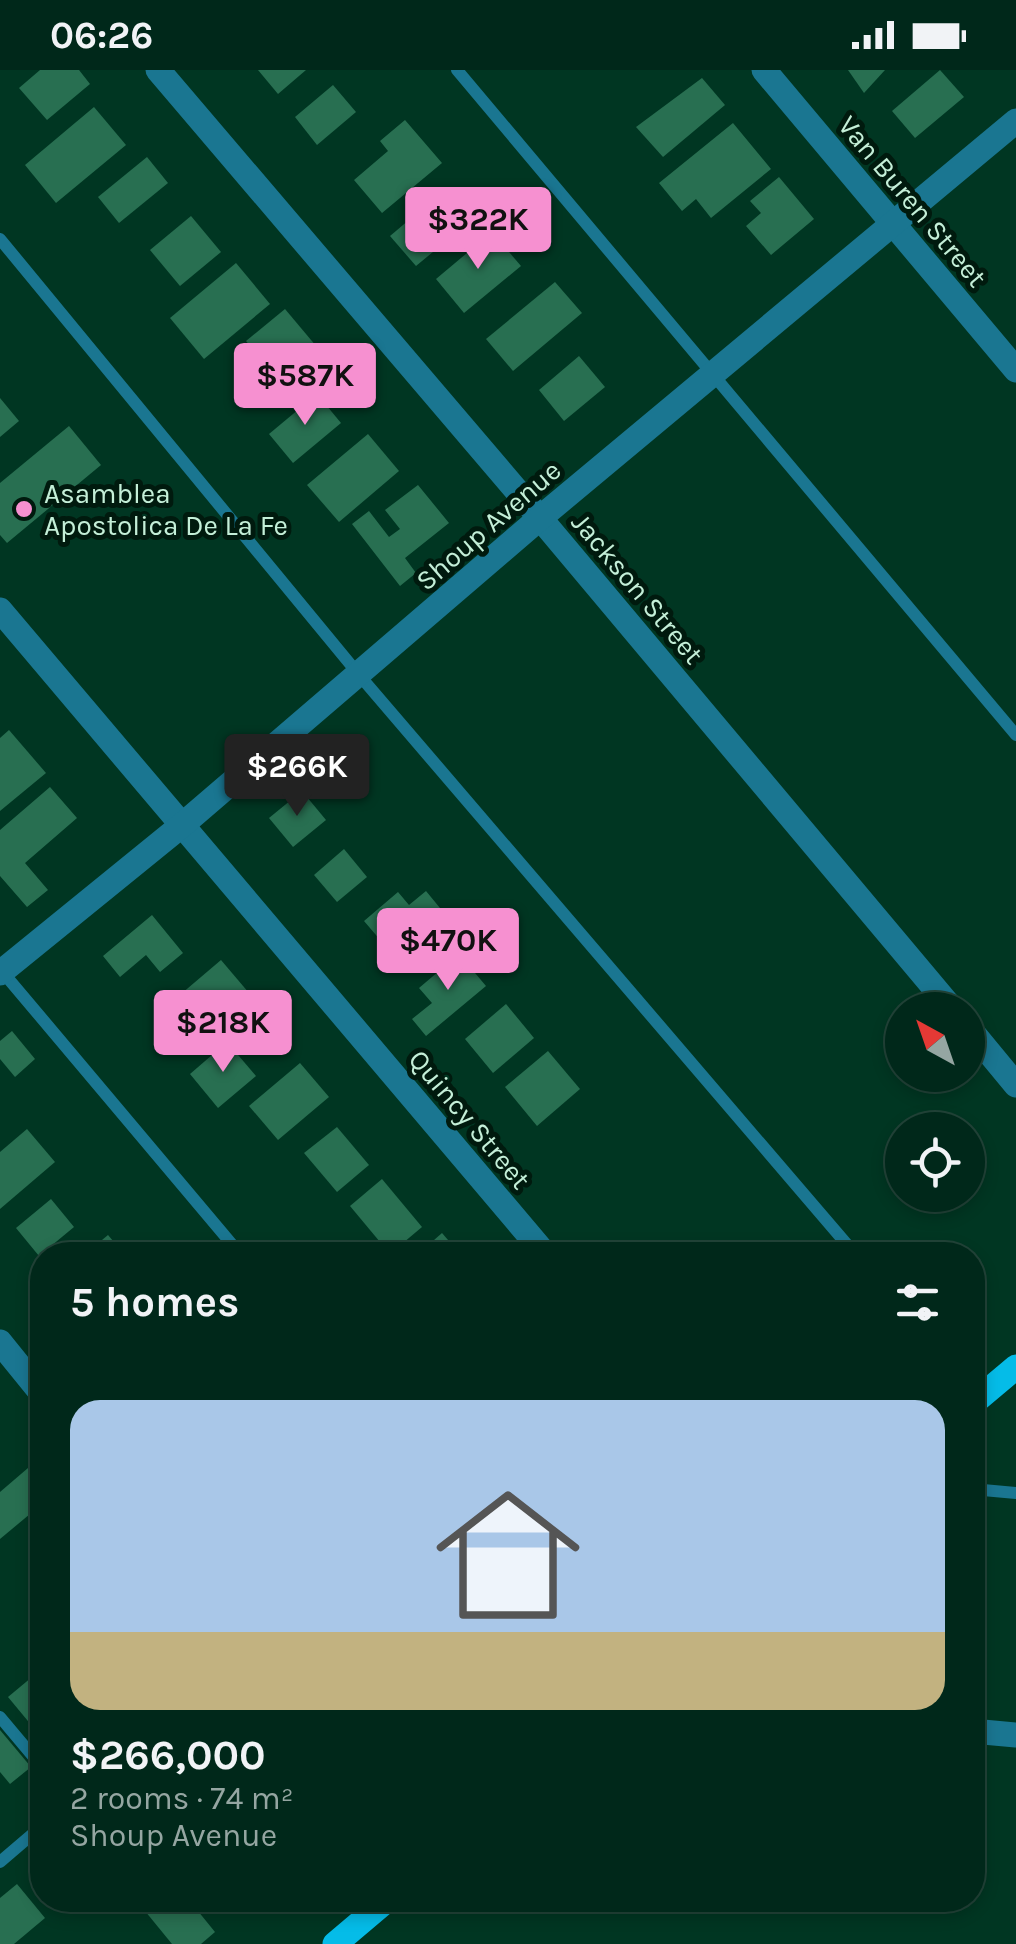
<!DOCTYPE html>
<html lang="en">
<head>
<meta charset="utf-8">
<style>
  body { margin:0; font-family:Karla,sans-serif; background:#0e3427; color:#f1f3f6; height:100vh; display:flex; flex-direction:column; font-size:38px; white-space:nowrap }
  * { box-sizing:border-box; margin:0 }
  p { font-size:32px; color:#95a6a2 }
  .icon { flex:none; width:55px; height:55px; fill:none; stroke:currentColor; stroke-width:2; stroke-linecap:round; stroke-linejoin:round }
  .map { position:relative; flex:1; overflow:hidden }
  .panel { position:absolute; left:30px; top:1172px; width:955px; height:670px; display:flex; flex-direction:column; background:#00281a; border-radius:40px; box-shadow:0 5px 15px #0003,0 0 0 2px #224439 }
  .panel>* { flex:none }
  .needle { width:65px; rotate:320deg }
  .tools { position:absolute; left:885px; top:922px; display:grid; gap:20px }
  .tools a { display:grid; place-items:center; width:100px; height:100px; border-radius:50%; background:#00281a; box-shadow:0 5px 15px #0003,0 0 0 2px #224439; font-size:50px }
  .price { position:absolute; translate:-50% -85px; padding:0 22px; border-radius:10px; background:#f690d0; color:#111; font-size:32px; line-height:65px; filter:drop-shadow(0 2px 5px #0008) }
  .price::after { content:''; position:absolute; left:50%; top:60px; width:30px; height:22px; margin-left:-15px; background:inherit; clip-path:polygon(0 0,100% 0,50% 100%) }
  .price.on { background:#222; color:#fff }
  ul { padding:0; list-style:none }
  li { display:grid; align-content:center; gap:20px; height:530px; padding:0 40px }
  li+li { border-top:2px solid #224439 }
  li span { display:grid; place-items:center; height:310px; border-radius:30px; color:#555 }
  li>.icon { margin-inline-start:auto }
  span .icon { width:180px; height:180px; fill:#fffc; stroke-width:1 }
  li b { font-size:42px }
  h2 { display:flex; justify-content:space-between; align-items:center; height:120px; padding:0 40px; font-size:42px }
  .status { display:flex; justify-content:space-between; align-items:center; height:70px; padding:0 50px; background:#00281a; direction:ltr }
  .status svg { height:28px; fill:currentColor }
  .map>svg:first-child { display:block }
</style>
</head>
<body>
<div class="status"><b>06:26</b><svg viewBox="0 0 49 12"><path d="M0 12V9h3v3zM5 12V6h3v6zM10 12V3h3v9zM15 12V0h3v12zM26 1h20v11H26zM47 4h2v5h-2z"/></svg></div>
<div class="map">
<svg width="1016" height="1874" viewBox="0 0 1016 1874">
  <rect width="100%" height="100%" fill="#003622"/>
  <g fill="#286f51">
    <polygon points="40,0 79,0 90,14 47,50 19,18"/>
    <polygon points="258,0 306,0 278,24"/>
    <polygon points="848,0 885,0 864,23"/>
    <polygon points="940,0 964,27 915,68 892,41"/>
    <polygon points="702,8 725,35 663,87 636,57"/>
    <polygon points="333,15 356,42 317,75 295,47"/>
    <polygon points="94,37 126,75 56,133 25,95"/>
    <polygon points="405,50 442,93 382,143 354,110 388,81 380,71"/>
    <polygon points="733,53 771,99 711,148 696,129 682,141 659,113"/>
    <polygon points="147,87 168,113 119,153 98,127"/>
    <polygon points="779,107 814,149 771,185 746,156 761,143 750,131"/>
    <polygon points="448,117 474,148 416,196 390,166"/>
    <polygon points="191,146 221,182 180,216 150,180"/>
    <polygon points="492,162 521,196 464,243 436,209"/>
    <polygon points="236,193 270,234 204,289 170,248"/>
    <polygon points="555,212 582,243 513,301 486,269"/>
    <polygon points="285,239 327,289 288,321 246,271"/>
    <polygon points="579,286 605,317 564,351 539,320"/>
    <polygon points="317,324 341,353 293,393 269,364"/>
    <polygon points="0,328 19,351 0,367"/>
    <polygon points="69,356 101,395 7,473 0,465 0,413"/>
    <polygon points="368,364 399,401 339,452 307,415"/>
    <polygon points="418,415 449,453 405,488 416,503 400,516 352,454 369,441 389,467 400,459 385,440"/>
    <polygon points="9,660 46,703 0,741 0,668"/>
    <polygon points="50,717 77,748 25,793 48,820 27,837 0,806 0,760"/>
    <polygon points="302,721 326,750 293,777 269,748"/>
    <polygon points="344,779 367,807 337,832 314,805"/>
    <polygon points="426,821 440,838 409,863 420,875 399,892 364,851 398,822 409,835"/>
    <polygon points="152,845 183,883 160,902 146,885 120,907 103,886"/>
    <polygon points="459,884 486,916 426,966 412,949 432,933 419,918"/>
    <polygon points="221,890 249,923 189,974 161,941"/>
    <polygon points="506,934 534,968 493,1003 465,969"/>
    <polygon points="12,961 35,989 15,1007 0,989 0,971"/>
    <polygon points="227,972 256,1006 218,1038 190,1004"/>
    <polygon points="548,981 580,1019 537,1056 505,1017"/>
    <polygon points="300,993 329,1027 278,1070 249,1036"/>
    <polygon points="337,1057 369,1095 337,1122 304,1083"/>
    <polygon points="27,1059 55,1092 0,1139 0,1082"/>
    <polygon points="382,1109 422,1157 390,1184 350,1136"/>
    <polygon points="51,1129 74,1157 39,1186 16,1158"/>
    <polygon points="442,1163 461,1185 417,1185"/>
    <polygon points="108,1165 125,1185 84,1185"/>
    <polygon points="28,1398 42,1416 42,1434 0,1469 0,1422"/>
    <polygon points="38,1602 42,1608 42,1668 8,1627"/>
    <polygon points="0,1660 31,1697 10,1714 0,1702"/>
    <polygon points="17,1814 45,1848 14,1874 0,1874 0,1828"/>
    <polygon points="136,1830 189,1830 215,1862 201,1874 172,1874"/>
  </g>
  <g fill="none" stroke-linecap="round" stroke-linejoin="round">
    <g stroke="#1a7691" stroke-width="12">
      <polyline points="457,0 1016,665"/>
      <polyline points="0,169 360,606 856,1185"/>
      <polyline points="1,900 241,1185"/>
      <polyline points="972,1419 1016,1423"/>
      <polyline points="0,1647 42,1697"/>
      <polyline points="0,1792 42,1756"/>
    </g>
    <g stroke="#1a7691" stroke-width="25">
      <polyline points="158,0 540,448 953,940"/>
      <polyline points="764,0 1016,300"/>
      <polyline points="0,540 546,1185"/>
      <polyline points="968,957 1016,1015"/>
      <polyline points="0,1272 42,1324"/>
      <polyline points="972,1661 1016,1665"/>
    </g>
    <polyline stroke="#1a7691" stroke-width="25" points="0,903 181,756 540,448 1016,51"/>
    <g stroke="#05bce8" stroke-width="25">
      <polyline points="972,1334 1016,1297"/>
      <polyline points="335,1874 387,1830"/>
    </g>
  </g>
  <circle fill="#f690d0" stroke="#001a0e" stroke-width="4" cx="24" cy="439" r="10"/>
  <g text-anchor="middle" stroke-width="10" stroke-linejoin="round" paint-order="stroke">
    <g font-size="28" fill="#c4efd8" stroke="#001a0e">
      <text transform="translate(913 131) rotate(50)" y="10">Van Buren Street</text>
      <text transform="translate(488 455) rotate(-41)" y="10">Shoup Avenue</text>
      <text transform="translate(638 518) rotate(50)" y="10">Jackson Street</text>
      <text transform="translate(470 1049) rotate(50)" y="10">Quincy Street</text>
    </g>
    <g font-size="28" fill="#c4efd8" stroke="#001a0e" text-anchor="start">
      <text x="44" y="433">Asamblea<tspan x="44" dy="32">Apostolica De La Fe</tspan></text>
    </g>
  </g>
</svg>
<div class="tools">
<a><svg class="needle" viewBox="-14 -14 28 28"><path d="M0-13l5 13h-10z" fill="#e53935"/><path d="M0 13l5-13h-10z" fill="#95a6a2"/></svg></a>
<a><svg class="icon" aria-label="locate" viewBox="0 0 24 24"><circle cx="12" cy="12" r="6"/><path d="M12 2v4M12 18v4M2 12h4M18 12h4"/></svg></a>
</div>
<b class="price" style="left:478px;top:202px">$322K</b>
<b class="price" style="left:305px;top:358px">$587K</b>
<b class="price on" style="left:297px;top:749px">$266K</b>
<b class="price" style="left:448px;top:923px">$470K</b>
<b class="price" style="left:223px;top:1005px">$218K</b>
<section class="panel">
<h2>5 homes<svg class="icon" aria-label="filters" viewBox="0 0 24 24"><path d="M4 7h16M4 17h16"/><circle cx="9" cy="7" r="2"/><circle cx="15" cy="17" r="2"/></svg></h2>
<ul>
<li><span style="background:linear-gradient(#a9c7e8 75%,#c2b280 0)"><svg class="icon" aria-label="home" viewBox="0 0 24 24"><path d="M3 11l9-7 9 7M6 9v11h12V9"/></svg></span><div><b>$266,000</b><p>2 rooms · 74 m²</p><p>Shoup Avenue</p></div></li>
</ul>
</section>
</div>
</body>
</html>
